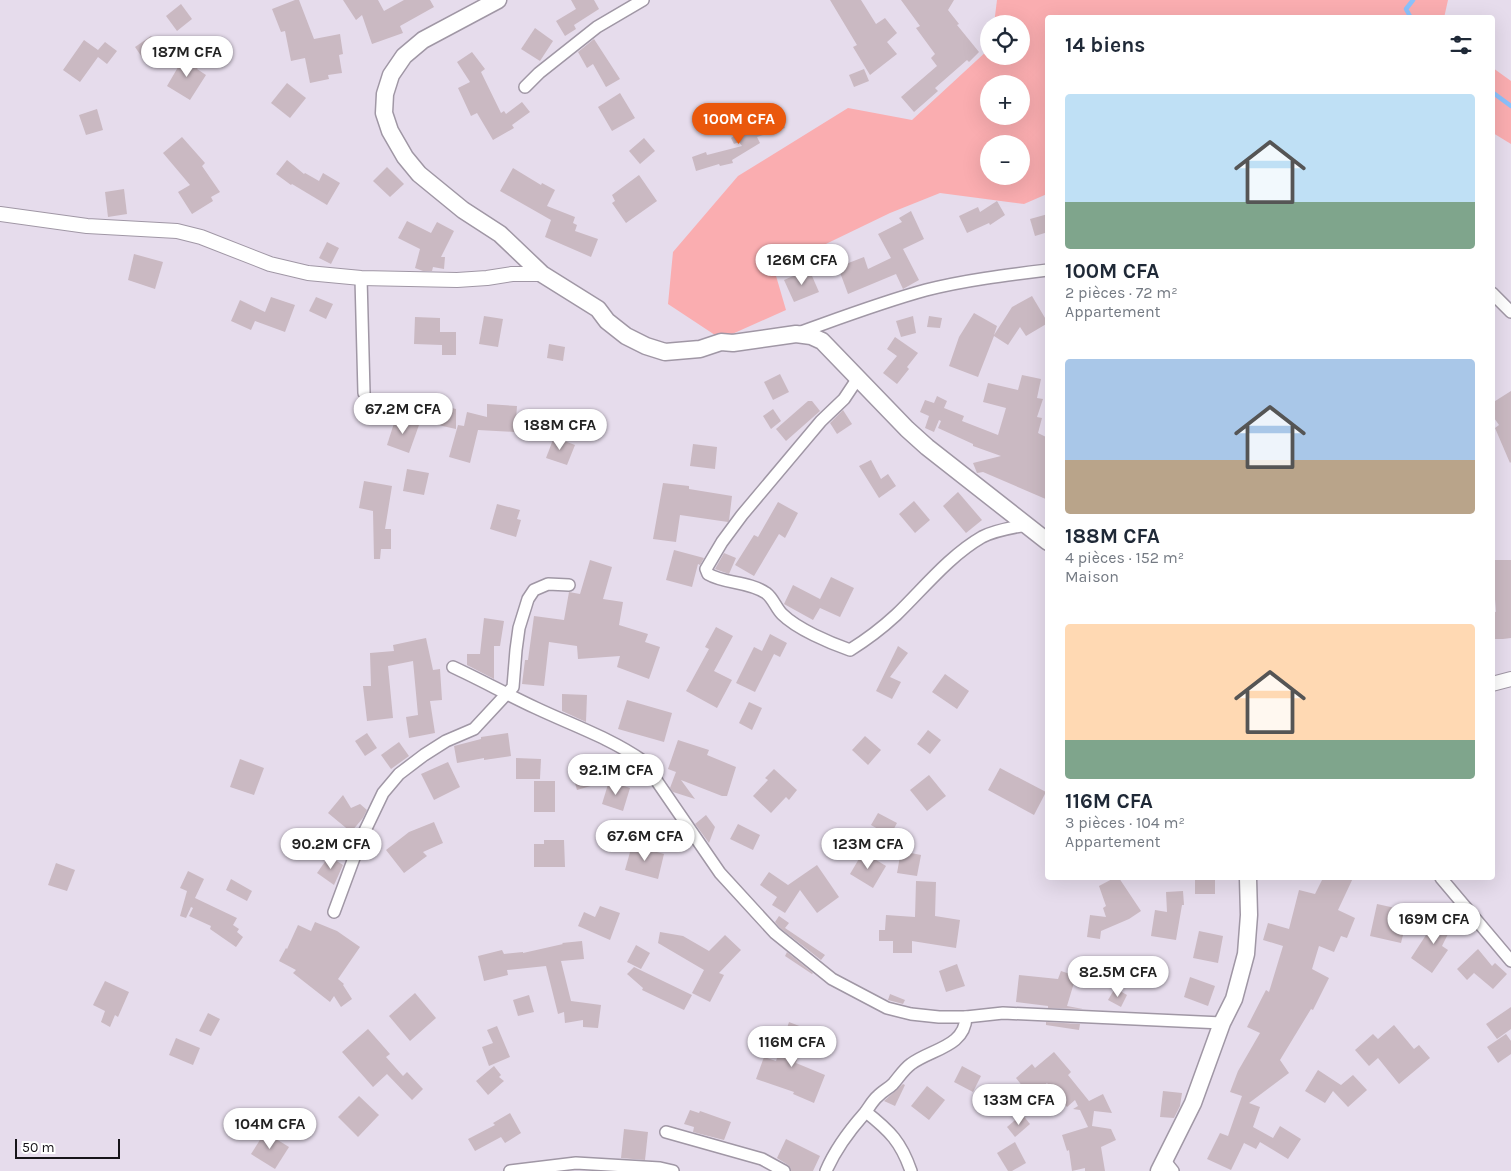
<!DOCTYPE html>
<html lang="fr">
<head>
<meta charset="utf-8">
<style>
  body { margin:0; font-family:Karla,sans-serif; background:#f2f2f3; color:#1f2937; height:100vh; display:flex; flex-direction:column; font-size:19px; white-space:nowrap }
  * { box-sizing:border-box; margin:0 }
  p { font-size:16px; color:#747a83 }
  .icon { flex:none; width:28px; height:28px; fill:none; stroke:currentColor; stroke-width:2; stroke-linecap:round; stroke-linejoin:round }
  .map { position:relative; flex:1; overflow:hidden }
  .panel { position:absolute; left:1045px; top:15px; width:450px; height:865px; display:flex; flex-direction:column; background:#fff; border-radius:5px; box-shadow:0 5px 20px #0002 }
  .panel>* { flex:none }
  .buttons { position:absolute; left:980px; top:15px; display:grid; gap:10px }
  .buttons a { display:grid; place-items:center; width:50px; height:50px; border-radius:50%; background:#fff; box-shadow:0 5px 20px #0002; font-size:25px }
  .scale { position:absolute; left:15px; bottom:12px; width:105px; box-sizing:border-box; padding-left:5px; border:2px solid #171419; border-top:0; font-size:14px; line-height:18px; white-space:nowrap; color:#171419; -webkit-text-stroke:4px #fff; paint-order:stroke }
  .price { position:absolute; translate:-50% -42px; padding:0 11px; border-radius:18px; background:#fff; color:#222; font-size:16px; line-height:32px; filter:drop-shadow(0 1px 2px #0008) }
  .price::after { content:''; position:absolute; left:50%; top:30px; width:15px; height:11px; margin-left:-8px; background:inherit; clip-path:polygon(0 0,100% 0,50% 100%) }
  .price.selected { background:#ea580c; color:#fff }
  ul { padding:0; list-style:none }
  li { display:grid; align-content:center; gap:10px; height:265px; padding:0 20px }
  li span { display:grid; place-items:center; height:155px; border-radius:5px; color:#555 }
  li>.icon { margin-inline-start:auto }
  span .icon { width:90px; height:90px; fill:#fffc; stroke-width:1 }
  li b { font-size:21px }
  h2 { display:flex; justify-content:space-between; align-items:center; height:60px; padding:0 20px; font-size:21px }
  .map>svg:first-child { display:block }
</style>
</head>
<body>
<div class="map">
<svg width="1511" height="1171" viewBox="0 0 1511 1171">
  <rect width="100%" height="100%" fill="#e6dcec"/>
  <g fill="#faadb0" fill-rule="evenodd">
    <path d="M 997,0 L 1448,0 L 1444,18 L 1048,18 L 1047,194 L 1024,204 L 940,193 L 890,213 L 774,269 L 786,310 L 721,339 L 668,304 L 673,252 L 738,176 L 848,108 L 912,120 L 989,49 L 989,56 L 1021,56 L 1021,24 L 994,24 ZM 989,84 L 1021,84 L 1021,116 L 989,116 ZM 989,144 L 1021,144 L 1021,176 L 989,176 Z"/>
    <polygon points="1493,68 1511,81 1511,144 1493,133"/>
  </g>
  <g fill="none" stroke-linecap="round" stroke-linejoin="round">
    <g stroke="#8bc1fb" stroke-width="4.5">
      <polyline points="1411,18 1406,9 1413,0"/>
      <polyline points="1492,92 1511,106"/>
    </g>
  </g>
  <g fill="#cab9c2">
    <polygon points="295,0 299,0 314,39 340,34 343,54 339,55 342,73 328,75 329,79 310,83 305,58 291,61 285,31 281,32 272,9"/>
    <polygon points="343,0 378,0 384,11 404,0 430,0 434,7 400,26 403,33 372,44 362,15 356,20"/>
    <polygon points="571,0 594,0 599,9 574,25 576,29 565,36 556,21 576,9"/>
    <polygon points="830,0 861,0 876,24 885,18 897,33 887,42 897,54 870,75 853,47 857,45"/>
    <polygon points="901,0 954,0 948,10 959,24 957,25 979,52 969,62 967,60 935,88 938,91 914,112 901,97 937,66 931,58 935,54 916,28 920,26"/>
    <polygon points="181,4 192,19 177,31 166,16"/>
    <polygon points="535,28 553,41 540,61 521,49"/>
    <polygon points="151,36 162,51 146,63 135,47"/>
    <polygon points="594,39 620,79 606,87 593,64 587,68 578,52"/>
    <polygon points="84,40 98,50 105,42 117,51 107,64 98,57 80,82 63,70"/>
    <polygon points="472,52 485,69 481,72 501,113 504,111 506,114 522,102 530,112 512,125 514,128 493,140 477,113 471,116 458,88 470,82 457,62"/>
    <polygon points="192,56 202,62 197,69 206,75 190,100 167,86 181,62 187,63"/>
    <polygon points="864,69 869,81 854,87 849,75"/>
    <polygon points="287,83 306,98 290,118 271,103"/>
    <polygon points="620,93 635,118 612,131 598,107"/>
    <polygon points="97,109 103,130 86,135 79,115"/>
    <polygon points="781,115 785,128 757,137 760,143 732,160 733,163 720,166 719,164 696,171 692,157 706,152 707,155 742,146 739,142 734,144 731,138 751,126 752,128"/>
    <polygon points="182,137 205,163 202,166 220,192 211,197 213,201 192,214 178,192 190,185 163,153"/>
    <polygon points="644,138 655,151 640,164 629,151"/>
    <polygon points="287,160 304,174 305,173 319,181 323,173 340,183 327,205 292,184 291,185 276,174"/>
    <polygon points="387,167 404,184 390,197 373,181"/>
    <polygon points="513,168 541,185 542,183 555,190 547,206 575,217 573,223 577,225 575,231 598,239 591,257 545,237 551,220 500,191"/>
    <polygon points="639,175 657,201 626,223 612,203 615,201 612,195"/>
    <polygon points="124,189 127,214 108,217 105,192"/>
    <polygon points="997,201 1005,215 990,225 989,223 967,233 959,216 978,207 980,212"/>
    <polygon points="911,211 924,239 903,249 919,280 903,289 896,274 848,294 838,267 864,257 868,269 891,258 878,234 902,222 899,218"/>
    <polygon points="1048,214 1048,232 1035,236 1030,219"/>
    <polygon points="407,221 431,233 437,222 454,231 441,257 445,257 444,269 433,267 432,271 423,271 415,268 420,249 398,238"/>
    <polygon points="327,242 339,248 331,264 319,258"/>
    <polygon points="134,254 163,262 155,289 128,280"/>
    <polygon points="809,269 819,292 794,302 784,280"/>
    <polygon points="1032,296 1048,323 1026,336 1020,327 1008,345 994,336 978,377 949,366 959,337 974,313 997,326 994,335 1012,307"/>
    <polygon points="271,297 295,305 285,332 255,321 251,330 231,321 240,300 265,312"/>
    <polygon points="316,297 333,304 326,319 309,311"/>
    <polygon points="484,316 503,319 498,347 479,344"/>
    <polygon points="913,316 916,333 901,337 896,321"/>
    <polygon points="929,316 942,318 940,328 927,327"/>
    <polygon points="415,317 440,318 440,332 456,332 456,355 442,355 442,345 414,344"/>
    <polygon points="895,337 918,353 907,367 909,369 897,384 883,373 897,356 887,349"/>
    <polygon points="549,344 565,347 563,361 547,358"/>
    <polygon points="780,374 789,392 773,400 764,382"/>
    <polygon points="1022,375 1041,379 1037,398 1043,399 1037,417 1042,418 1038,433 1048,438 1048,500 983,472 977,473 973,463 1001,456 973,446 973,444 938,428 941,421 939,420 934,432 925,428 929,416 920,412 925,400 934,403 937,396 947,401 944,408 964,416 962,421 998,435 1006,408 983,402 988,383 1018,390"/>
    <polygon points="1511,391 1511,462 1510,463 1495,428 1499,425 1492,415 1492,403"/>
    <polygon points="808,401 812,401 820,411 786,441 776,429"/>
    <polygon points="487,404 517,406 515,432 478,430 470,463 449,457 458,425 464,426 467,412 487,417"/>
    <polygon points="443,406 456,409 456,429 438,425"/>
    <polygon points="773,409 781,421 771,429 763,416"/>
    <polygon points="843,410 852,424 837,434 830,423"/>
    <polygon points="396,417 419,425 409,453 387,445"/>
    <polygon points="554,437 575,445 567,465 546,458"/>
    <polygon points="693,444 717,447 715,469 690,466"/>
    <polygon points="871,460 881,479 888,474 896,486 879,498 859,466"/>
    <polygon points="407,469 429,473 424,495 403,491"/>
    <polygon points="364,481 392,486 385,529 391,529 391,549 381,549 380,559 374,559 373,511 359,508"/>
    <polygon points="663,483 689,486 689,489 732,496 729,521 728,522 680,515 676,542 653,539"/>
    <polygon points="958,492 982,520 966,533 943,506"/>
    <polygon points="914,501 930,520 915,533 899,514"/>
    <polygon points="778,502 798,513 785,538 779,534 754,576 735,565 754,535 758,537"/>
    <polygon points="497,504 520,510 517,519 521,520 516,537 490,529"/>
    <polygon points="674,550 704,558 700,565 698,564 692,587 666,580"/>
    <polygon points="724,553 736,558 729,574 715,569"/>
    <polygon points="590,560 612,567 603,599 623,602 619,625 648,634 645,642 660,647 649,679 617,667 620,656 578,659 577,646 549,642 544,686 522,684 525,660 528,660 534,616 564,620 569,592 580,594"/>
    <polygon points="1492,560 1511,560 1511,638 1503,639 1492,639 1492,611 1496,612"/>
    <polygon points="831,577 854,588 840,617 820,608 813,620 784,604 793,585 820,599"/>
    <polygon points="484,618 504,621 500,646 494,646 494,679 467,665 467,654 480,654"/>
    <polygon points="716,627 733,636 714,671 732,680 717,708 686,691 709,649 705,647"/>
    <polygon points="770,634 787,643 780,657 774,654 755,692 736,683 754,647 762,651"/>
    <polygon points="426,638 433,670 440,669 442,700 430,701 435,733 409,738 406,717 418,715 413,661 388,666 393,718 367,721 363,686 371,686 370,653 394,651 393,645"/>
    <polygon points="898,646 908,653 890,677 901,682 892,699 876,691"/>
    <polygon points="945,674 969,691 957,709 932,692"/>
    <polygon points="562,694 587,695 586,722 562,711"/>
    <polygon points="627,700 672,713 664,742 618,729"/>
    <polygon points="749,702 762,708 752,730 739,723"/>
    <polygon points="928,730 941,740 930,754 917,744"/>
    <polygon points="367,733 377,748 365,756 355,741"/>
    <polygon points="508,733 511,756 484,760 484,758 457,763 454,746 481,739 481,737"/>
    <polygon points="865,736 881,750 868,765 852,750"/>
    <polygon points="678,740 709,750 707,755 736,767 727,796 722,796 681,780 695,799 673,792 670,788 676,772 668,769"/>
    <polygon points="399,742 409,756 391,769 381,755"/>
    <polygon points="516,758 541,759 540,779 516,779"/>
    <polygon points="240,759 264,768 254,795 230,787"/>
    <polygon points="448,762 460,787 434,800 421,774"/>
    <polygon points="589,768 594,785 577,790 572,773"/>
    <polygon points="1000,768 1046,792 1034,815 988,790"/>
    <polygon points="774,769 797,790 789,800 786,797 771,813 753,796 768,780 765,778"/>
    <polygon points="929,775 946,796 927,811 910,790"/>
    <rect x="534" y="781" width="21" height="31"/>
    <polygon points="609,781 630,788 623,811 602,804"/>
    <polygon points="343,795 351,808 360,804 367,810 363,818 351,832 328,813"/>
    <polygon points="878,813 897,823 890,836 871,825"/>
    <polygon points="706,815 715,827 709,843 695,824"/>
    <polygon points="434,822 443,843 423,852 427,856 404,873 386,850 409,832"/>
    <polygon points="738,824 760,835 753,850 730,839"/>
    <polygon points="544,840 564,840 565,867 534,867 534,844 544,844"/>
    <polygon points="632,845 664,854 658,879 625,870"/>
    <polygon points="901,851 921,855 917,876 897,873"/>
    <polygon points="863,852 886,866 873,888 850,874"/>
    <polygon points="329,856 343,865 334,885 317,873"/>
    <polygon points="56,863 75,870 67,891 48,885"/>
    <polygon points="817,865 839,897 817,913 800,890 785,913 772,905 777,897 760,885 769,872 788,885"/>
    <polygon points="188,871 204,879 195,898 237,918 233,925 239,929 237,932 243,937 236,947 210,929 211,926 189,916 193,908 191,907 186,918 180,916 187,891 180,888"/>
    <polygon points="1114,878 1119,878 1141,911 1129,919 1101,931 1100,939 1087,937 1090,915 1106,917 1103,908 1106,906 1099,886"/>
    <rect x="1195" y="878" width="20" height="16"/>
    <polygon points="1323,878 1353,878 1338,910 1355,918 1347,938 1341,936 1334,952 1319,946 1312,969 1329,978 1313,1010 1311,1009 1280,1060 1289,1073 1249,1103 1260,1107 1253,1127 1273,1138 1280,1126 1301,1139 1288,1159 1260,1142 1256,1149 1244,1143 1231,1170 1207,1159 1220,1133 1228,1136 1242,1096 1230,1092 1238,1071 1260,1033 1247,1027 1266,990 1269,992 1283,946 1263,940 1268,923 1289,929 1299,890 1315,894"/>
    <polygon points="231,879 252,891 247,901 226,890"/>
    <polygon points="916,881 936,882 935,916 960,920 956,948 912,941 912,953 893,953 893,941 879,941 879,930 885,930 886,915 915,917"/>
    <polygon points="1183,891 1184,905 1182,905 1176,940 1151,936 1155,910 1167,912 1166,892"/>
    <polygon points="1377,904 1409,911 1401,943 1370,936"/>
    <polygon points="600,906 620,913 610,940 578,926 584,912 595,917"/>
    <polygon points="1439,915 1454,922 1442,946 1448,950 1432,973 1411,958 1426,935 1428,936"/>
    <polygon points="779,916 789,923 785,928 825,955 821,960 780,928 775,922"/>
    <polygon points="315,922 337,931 360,947 338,979 344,984 343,985 352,999 341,1007 334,996 330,1002 293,973 296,970 279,961 286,948 287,949 298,925 311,931"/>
    <polygon points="1199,931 1223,936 1218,963 1193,958"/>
    <polygon points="660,932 683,936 709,951 725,935 741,950 719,973 724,975 710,1002 692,993 704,970 658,943"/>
    <polygon points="582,941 584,959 561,961 571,1001 601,1005 598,1028 583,1027 583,1020 565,1023 564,1012 558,1014 546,966 507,970 508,975 484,981 478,956 502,950 504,954 523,952 523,953 563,944 562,943"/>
    <polygon points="636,945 650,953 641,969 627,962"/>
    <polygon points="1478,949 1492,966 1495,963 1507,974 1493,989 1474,973 1467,980 1457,969"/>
    <polygon points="787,952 813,973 812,974 785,956"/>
    <polygon points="957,964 965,986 946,992 939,971"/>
    <polygon points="634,967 692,995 684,1010 642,990 643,988 627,974"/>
    <polygon points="1061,971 1076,976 1067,1006 1083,1009 1048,1008 1048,1006 1016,1002 1019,975 1058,979"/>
    <polygon points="1190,977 1215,986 1208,1006 1184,997"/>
    <polygon points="105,981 129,992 118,1017 115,1015 110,1027 101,1022 105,1011 93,1005"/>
    <polygon points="1115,988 1127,995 1121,1007 1108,1000"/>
    <polygon points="415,993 436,1018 410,1041 389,1016"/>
    <polygon points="890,994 905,1000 903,1004 888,1000"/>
    <polygon points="529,995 534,1012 518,1016 513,1000"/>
    <polygon points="1511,1007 1511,1029 1497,1039 1486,1024"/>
    <polygon points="208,1013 220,1019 211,1036 199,1031"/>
    <polygon points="789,1022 807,1029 796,1063 825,1075 814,1103 793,1094 794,1092 756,1079 764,1057 776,1061"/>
    <polygon points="1046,1022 1080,1024 1079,1030 1046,1025"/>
    <polygon points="1394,1025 1414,1049 1419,1045 1430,1058 1399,1084 1378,1058 1369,1066 1355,1050 1373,1034 1378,1039"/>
    <polygon points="497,1026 510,1057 489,1066 482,1047 493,1043 487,1030"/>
    <polygon points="368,1029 390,1054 386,1057 403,1076 407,1072 423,1089 412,1100 387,1074 373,1087 342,1052"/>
    <polygon points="1506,1034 1511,1041 1511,1054 1498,1063 1487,1047"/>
    <polygon points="176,1038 200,1048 193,1065 169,1055"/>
    <polygon points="1054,1052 1071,1072 1068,1075 1089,1101 1103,1094 1112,1113 1094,1111 1092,1126 1111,1129 1116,1140 1101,1147 1105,1171 1085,1171 1085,1168 1072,1171 1069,1150 1067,1151 1062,1135 1088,1127 1080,1110 1073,1109 1078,1106 1075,1100 1067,1107 1047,1083 1031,1097 1016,1078 1032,1064 1035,1068"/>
    <polygon points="494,1066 501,1075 499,1077 504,1081 488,1095 476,1081"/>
    <polygon points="962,1066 981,1076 973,1092 954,1082"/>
    <polygon points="1318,1070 1341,1085 1353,1075 1367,1090 1348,1107 1333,1091 1325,1103 1305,1091"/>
    <polygon points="903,1084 905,1085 895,1106 884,1101"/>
    <polygon points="927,1086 945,1100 929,1120 911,1106"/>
    <polygon points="1163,1091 1182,1093 1180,1106 1174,1118 1160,1117"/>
    <polygon points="359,1096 379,1115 358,1137 338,1117"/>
    <polygon points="690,1110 699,1113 700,1111 731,1122 724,1140 693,1132 694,1127 684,1124"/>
    <polygon points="510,1113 521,1133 505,1143 501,1137 475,1151 468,1139 495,1125 493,1123"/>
    <polygon points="1022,1114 1030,1124 1015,1137 1007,1127"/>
    <polygon points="624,1129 648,1132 645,1160 621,1158"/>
    <polygon points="265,1132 289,1147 275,1169 251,1154"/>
    <polygon points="786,1139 820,1156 813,1171 791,1171 788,1165 777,1158"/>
    <polygon points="1015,1142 1026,1163 1012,1171 1008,1171 997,1153"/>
  </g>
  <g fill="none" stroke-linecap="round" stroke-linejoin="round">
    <g stroke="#a097a5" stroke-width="14">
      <g id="minor">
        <polyline points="525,87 539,73 597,27 643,0"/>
        <polyline points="361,278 364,393"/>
        <polyline points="1492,293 1511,312"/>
        <path d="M 798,333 C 840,318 882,302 926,290 C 965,280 1007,275 1048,270"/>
        <path d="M 858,378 L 844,399 L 821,421 L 742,515 L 722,542 L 706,569 L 708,574 C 725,584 748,581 766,593 C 773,598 776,608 782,614 C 797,629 830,643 850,650 C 866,640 882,628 896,615 C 923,589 949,556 982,537 C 995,530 1011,528 1026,525"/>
        <path d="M 453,667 C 481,680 508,695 536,708 C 572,725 610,738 643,761 L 720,873 L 775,933 L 832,979 L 887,1008 L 911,1014 L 939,1017 L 966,1017 L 1003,1013 L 1222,1023"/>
        <polyline points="1441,878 1511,961"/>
        <polyline points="334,912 361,839 383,793 399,774 424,755 446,741 474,729 513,687 516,650 519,628 528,599 534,590 548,584 569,585"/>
        <path d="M 866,1112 C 890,1131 901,1142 911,1171"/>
        <polyline points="666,1132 762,1159 784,1171"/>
        <polyline points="1165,1161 1173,1171"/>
        <polyline points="510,1171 576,1163 660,1168 673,1171"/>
        <path d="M 826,1171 C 835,1150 849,1131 864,1114 C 869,1108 872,1101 878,1096 C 883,1091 889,1088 893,1084 C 899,1077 904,1069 911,1064 C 931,1049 965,1047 966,1017"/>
      </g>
    </g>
    <g stroke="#a097a5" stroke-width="16">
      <g id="tertiary">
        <polyline points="0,214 87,226 177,231 201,237 270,264 308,273 361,278 457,280 487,278 512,274 542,274"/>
        <polyline points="1492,684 1511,679"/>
      </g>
    </g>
    <g stroke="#a097a5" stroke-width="19">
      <g id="secondary">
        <polyline points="498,0 423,40 404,56 391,75 385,94 384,113 390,131 405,157 419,174 463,210 500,234 542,274 598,309 607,321 626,336 646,346 665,352 700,349 721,342 733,343 796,334 811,336 822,341 907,429 927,447 1048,542"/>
        <polyline points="1159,1171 1193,1103 1222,1023 1234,999 1246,954 1249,915 1248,878"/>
      </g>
    </g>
    <use href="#minor" stroke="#fff" stroke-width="11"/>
    <use href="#tertiary" stroke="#fff" stroke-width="14"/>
    <use href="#secondary" stroke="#fff" stroke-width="16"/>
  </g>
</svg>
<div class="buttons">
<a><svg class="icon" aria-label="locate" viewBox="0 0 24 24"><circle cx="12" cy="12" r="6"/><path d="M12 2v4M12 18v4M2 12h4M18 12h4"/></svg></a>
<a>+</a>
<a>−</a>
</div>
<div class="scale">50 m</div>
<b class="price" style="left:187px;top:78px">187M CFA</b>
<b class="price selected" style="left:739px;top:145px">100M CFA</b>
<b class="price" style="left:802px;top:286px">126M CFA</b>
<b class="price" style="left:403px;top:435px">67.2M CFA</b>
<b class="price" style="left:560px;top:451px">188M CFA</b>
<b class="price" style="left:616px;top:796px">92.1M CFA</b>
<b class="price" style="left:645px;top:862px">67.6M CFA</b>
<b class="price" style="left:331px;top:870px">90.2M CFA</b>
<b class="price" style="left:868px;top:870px">123M CFA</b>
<b class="price" style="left:1434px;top:945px">169M CFA</b>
<b class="price" style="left:1118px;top:998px">82.5M CFA</b>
<b class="price" style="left:792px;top:1068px">116M CFA</b>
<b class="price" style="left:1019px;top:1126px">133M CFA</b>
<b class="price" style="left:270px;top:1150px">104M CFA</b>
<section class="panel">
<h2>14 biens<svg class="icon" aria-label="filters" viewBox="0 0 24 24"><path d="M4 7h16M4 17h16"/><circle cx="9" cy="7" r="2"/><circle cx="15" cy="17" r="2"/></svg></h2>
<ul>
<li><span style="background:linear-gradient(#bfe0f5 70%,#7fa58c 0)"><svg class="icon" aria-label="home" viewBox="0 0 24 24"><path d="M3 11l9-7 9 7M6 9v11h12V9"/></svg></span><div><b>100M CFA</b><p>2 pièces · 72 m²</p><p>Appartement</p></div></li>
<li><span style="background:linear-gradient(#a9c7e8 65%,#b9a48a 0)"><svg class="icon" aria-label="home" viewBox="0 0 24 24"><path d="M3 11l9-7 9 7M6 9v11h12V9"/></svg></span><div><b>188M CFA</b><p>4 pièces · 152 m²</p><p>Maison</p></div></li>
<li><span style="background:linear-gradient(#ffd9b3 75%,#7fa58c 0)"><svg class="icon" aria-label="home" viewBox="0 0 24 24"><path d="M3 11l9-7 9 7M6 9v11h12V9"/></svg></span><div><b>116M CFA</b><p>3 pièces · 104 m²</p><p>Appartement</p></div></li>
</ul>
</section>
</div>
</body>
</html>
